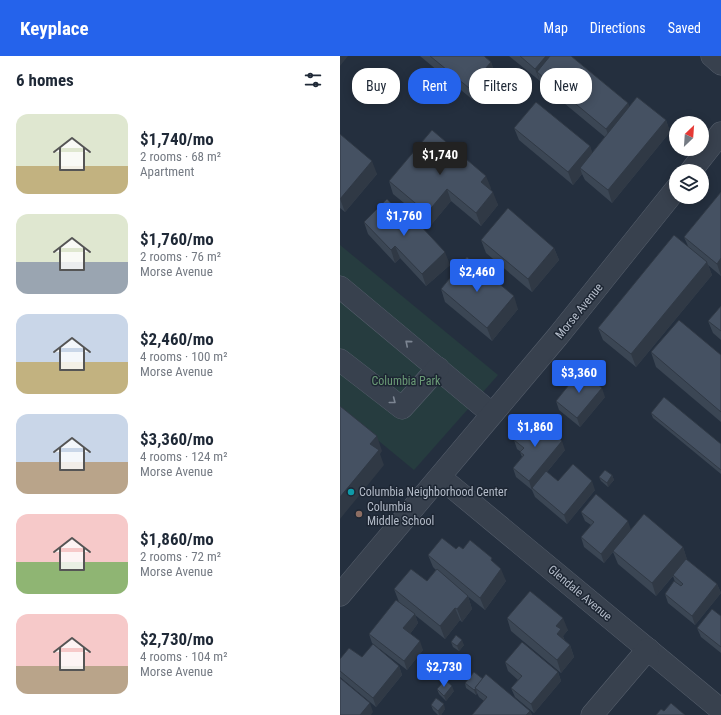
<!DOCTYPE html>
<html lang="en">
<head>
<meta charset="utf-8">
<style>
  body { margin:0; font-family:"Roboto Condensed",sans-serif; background:#f6f6f7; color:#1f2937; height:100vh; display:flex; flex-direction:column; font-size:15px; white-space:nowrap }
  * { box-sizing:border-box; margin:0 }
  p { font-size:13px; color:#747a83 }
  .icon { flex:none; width:22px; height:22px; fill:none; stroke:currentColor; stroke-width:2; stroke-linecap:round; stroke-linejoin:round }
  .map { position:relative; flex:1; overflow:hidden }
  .panel { display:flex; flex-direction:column; background:#fff; width:340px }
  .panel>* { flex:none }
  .banner { position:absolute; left:12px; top:12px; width:309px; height:36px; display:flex; gap:8px }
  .needle { width:26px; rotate:25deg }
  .buttons { position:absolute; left:329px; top:60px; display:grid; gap:8px }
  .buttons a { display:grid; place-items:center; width:40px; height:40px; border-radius:50%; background:#fff; box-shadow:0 2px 10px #0003; font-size:20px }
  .price { position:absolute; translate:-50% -34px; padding:0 9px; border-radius:4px; background:#2563eb; color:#fff; font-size:13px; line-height:26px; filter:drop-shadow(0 1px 2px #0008) }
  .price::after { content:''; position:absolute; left:50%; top:24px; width:12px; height:9px; margin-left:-6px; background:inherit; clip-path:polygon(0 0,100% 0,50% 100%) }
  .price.selected { background:#222; color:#fff }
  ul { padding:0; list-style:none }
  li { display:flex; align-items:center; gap:12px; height:100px; padding:0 16px }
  li span { display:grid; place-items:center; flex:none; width:112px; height:80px; border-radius:12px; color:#555 }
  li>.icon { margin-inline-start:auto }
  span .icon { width:48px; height:48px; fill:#fffc; stroke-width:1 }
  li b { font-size:17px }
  h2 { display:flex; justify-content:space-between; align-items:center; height:48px; padding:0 16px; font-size:17px }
  .tag { padding:0 14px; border-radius:16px; background:#fff; box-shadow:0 2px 10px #0003; font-size:14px; line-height:36px }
  .tag.selected { background:#2563eb; color:#fff }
  header { display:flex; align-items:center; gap:24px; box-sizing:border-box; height:56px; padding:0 20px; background:#2563eb; color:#fff }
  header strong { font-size:19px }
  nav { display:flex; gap:22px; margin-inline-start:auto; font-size:14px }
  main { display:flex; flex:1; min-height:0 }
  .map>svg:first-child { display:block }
</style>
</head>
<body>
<header>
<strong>Keyplace</strong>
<nav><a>Map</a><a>Directions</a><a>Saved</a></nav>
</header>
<main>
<section class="panel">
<h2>6 homes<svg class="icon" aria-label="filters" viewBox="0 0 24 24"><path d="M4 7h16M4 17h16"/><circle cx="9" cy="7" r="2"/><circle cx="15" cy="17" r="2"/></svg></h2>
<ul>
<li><span style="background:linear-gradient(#dfe7d0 65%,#c2b280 0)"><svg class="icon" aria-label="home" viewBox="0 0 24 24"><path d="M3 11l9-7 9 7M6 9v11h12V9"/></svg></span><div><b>$1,740/mo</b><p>2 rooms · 68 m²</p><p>Apartment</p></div></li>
<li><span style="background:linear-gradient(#dfe7d0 60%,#9aa5b1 0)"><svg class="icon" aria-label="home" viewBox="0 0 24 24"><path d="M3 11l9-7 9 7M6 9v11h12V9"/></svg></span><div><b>$1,760/mo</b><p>2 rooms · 76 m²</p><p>Morse Avenue</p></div></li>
<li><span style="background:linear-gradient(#c9d6e8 60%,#c2b280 0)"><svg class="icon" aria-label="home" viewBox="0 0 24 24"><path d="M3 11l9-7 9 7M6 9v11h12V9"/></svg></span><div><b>$2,460/mo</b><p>4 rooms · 100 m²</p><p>Morse Avenue</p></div></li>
<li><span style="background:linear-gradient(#c9d6e8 60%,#b9a48a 0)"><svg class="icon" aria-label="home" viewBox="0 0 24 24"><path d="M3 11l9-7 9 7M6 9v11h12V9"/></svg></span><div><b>$3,360/mo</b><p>4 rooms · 124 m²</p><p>Morse Avenue</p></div></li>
<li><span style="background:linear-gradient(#f6c9c9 60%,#8fb573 0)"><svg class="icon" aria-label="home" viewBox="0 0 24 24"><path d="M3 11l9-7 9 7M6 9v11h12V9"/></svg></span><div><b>$1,860/mo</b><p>2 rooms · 72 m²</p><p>Morse Avenue</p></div></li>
<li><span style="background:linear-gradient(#f6c9c9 65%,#b9a48a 0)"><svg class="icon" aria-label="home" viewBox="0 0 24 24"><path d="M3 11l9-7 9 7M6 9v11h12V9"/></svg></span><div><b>$2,730/mo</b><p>4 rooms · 104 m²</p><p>Morse Avenue</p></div></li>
</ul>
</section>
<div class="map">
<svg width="381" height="659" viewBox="0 0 381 659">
  <rect width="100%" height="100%" fill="#242f3e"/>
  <polygon fill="#263c3f" points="0,189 158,319 74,414 0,353"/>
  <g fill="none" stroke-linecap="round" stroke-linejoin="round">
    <g stroke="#565f6c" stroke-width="23">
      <g id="minor">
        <polyline points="372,0 381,8"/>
        <polyline points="351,115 381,77"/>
        <polyline points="0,231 152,358"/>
        <polyline points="0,304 62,352 98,312"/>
        <polyline points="100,421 381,654"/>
        <polyline points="0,539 218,280 336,133"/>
        <polyline points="252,659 308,593"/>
      </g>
    </g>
    <use href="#minor" stroke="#38414e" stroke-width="22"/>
  </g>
  <g fill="#3b4654">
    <polygon points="80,0 144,0 151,6 155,18 133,44"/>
    <polygon points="169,0 231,0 288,47 289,51 326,64 330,76 272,147 245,124 242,118 233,129 179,84 174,72 250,90 252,97 265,81 201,28 200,25"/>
    <polygon points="0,78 37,118 5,156 0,152"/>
    <polygon points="49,125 151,132 150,133 158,149 141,170 111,145 91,169 53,138"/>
    <polygon points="381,136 381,220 368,209 372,219 296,311 263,284 258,272 348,190 344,181"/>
    <polygon points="24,166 110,209 86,230 60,202 55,207 28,178"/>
    <polygon points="141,184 214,192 219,204 192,236 146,197"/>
    <polygon points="101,233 178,253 152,285 105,246"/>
    <polygon points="381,250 381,284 373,277 368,265"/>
    <polygon points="311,296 381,299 381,366 316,311"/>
    <polygon points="265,341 240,371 219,354 216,345"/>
    <polygon points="311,357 381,388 381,418 313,362"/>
    <polygon points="174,384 225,394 207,416 218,425 255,434 227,468 195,441 192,434 176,421 173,412 182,401 180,396 181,396 177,393"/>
    <polygon points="272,419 274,424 268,431 261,425 259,421"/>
    <polygon points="241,456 291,474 343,491 347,504 377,528 381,537 355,569 328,547 325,538 335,526 333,520 316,540 278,508 273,496 264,507 244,491 241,481 251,469 245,465"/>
    <polygon points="116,493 123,493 154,507 166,525 145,554 125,538 128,540 132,553 122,566 120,564 105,583 75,559 78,567 70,578 83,594 67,614 32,587 29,578 59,546 54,533 87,525 96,514 93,511 88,499"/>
    <polygon points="381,560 381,597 361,581 357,572"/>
    <polygon points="167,562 228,574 223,580 225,585 230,589 234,601 221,617 171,575"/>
    <polygon points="111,586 124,589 119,595 113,591"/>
    <polygon points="22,601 59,610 62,619 36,651 0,621 0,603"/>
    <polygon points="165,606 218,616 221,625 194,657 175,641 171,632 178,624 168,615"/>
    <polygon points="143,623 190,655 192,659 132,659 144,645 139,641 137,637 136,639 126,632 125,627"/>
    <polygon points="97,633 114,635 106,645 99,638"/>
    <polygon points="91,649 105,653 101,659 98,659 93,654"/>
  </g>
  <g fill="#303945">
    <polygon points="0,0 8,0 0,10"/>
    <polygon points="206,0 221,0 197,16 200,25 195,13"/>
    <polygon points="151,6 155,18 133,44 129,32"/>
    <polygon points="288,47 292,60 271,86 266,73"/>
    <polygon points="326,64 330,76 272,147 268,134"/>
    <polygon points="250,90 255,103 240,112 242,118 233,129 228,116"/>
    <polygon points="32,105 37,118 5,156 0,143"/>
    <polygon points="146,120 151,132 145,138 141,126"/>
    <polygon points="107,133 111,145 91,169 87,157"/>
    <polygon points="153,136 158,149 141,170 136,157"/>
    <polygon points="55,190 60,202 55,207 51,194"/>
    <polygon points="214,192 219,204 192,236 188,223"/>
    <polygon points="105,196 110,209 86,230 82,218"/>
    <polygon points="381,202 381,220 377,208"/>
    <polygon points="367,206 372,219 296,311 291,298"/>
    <polygon points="174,240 178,253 152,285 147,272"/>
    <polygon points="262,332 265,341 240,371 237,362"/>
    <polygon points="37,380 42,395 40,398 44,409 0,463 0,441 30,388"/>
    <polygon points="222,385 225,394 193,433 192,432 192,434 189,425"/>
    <polygon points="272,419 274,424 268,431 267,427"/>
    <polygon points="252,425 255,434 227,468 224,459"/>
    <polygon points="288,465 291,474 264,507 261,498"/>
    <polygon points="343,491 347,503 316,540 312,527"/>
    <polygon points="161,513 166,525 145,554 140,542"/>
    <polygon points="377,528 381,537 355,569 352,560"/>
    <polygon points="128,540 132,553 122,566 117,553"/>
    <polygon points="115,552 120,564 105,583 100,570"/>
    <polygon points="75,558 78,567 67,582 63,572"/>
    <polygon points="223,562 228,574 223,580 225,586 217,578 216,570"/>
    <polygon points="122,584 124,589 119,595 117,590"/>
    <polygon points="80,585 83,594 67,614 64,605"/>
    <polygon points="230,589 234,601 221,617 217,604"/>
    <polygon points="59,610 62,619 36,651 33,642"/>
    <polygon points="218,616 221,625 194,657 191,648"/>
    <polygon points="112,630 114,635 106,645 104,640"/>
    <polygon points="136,633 137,637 136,639 134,634"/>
    <polygon points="30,647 33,656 31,659 20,659"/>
    <polygon points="104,648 105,653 101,659 99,659 98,655"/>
    <polygon points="190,655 192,659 186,659"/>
  </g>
  <g fill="#455162" stroke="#303945">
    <polygon points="90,0 144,0 151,6 129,32"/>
    <polygon points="180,0 206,0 195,13"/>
    <polygon points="210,0 231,0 288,47 266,73 197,16"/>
    <polygon points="297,41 326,64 268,134 240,112"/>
    <polygon points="196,46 250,90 228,116 174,72"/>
    <polygon points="92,74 146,120 141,126 153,136 136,157 107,133 87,157 49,125"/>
    <polygon points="0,78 32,105 0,143"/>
    <polygon points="381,136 381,202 377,208 344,181"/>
    <polygon points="47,143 73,171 78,167 105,196 82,218 55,190 51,194 24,166"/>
    <polygon points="168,152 214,192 188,223 141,184"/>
    <polygon points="334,179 367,206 291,298 258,272"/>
    <polygon points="127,201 174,240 147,272 101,233"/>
    <polygon points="381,250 381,275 368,265"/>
    <polygon points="339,264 381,299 381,356 311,296"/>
    <polygon points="241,314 262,332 237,362 216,345"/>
    <polygon points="324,341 381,388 381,414 311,357"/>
    <polygon points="0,350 37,380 30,388 39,394 0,441"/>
    <polygon points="192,361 222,385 189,425 173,412 184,399 180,396 184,392 174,384"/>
    <polygon points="233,408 252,425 224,459 192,432 206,415 218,425"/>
    <polygon points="265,414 272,419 267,427 259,421"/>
    <polygon points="256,438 288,465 261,498 241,481 254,466 241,456"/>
    <polygon points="304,458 343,491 312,527 273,495"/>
    <polygon points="102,482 116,493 119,490 123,493 130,484 152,502 151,504 161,513 140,542 88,499"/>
    <polygon points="346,503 377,528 352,560 325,538 334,525 341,530 343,528 333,519"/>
    <polygon points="71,513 87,525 97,513 128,540 117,553 115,552 100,570 54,533"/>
    <polygon points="190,535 223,562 216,570 221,573 217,578 230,589 217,604 167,562"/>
    <polygon points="56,544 75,558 63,572 80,585 64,605 29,578"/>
    <polygon points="372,553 381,560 381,591 357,572"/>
    <polygon points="116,579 122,584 117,590 111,586"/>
    <polygon points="182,586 218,616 191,648 171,632 182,620 165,606"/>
    <polygon points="33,588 59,610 33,642 0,615 0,603 9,592 22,601"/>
    <polygon points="134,616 143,623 135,632 136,632 134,634 125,627"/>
    <polygon points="146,618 190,655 186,659 132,659 147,641 135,632"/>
    <polygon points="0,622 30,647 20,659 0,659"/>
    <polygon points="105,624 112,630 104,640 97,633"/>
    <polygon points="96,642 104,648 98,655 91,649"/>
    <polygon points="331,647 345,659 316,659 321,653 324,655"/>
  </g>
  <defs><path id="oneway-chevron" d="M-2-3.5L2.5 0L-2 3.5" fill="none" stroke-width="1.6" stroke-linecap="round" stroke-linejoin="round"/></defs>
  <g stroke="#7c8592">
    <use href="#oneway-chevron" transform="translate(68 287) rotate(-140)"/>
    <use href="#oneway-chevron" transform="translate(53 345) rotate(38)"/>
  </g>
  <circle fill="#0f9aa8" stroke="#1d2633" stroke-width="1.5" cx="11" cy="436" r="4"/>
  <circle fill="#8d6e63" stroke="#1d2633" stroke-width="1.5" cx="19" cy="458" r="4"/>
  <g text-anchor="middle" stroke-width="3" stroke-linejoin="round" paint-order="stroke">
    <g font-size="12" fill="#b4bcc9" stroke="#1d2633">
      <text transform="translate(239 255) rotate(-51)" y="4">Morse Avenue</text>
      <text transform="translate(240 537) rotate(40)" y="4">Glendale Avenue</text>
    </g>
    <g font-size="12" fill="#6b9a76" stroke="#1d2633">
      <text x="66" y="329">Columbia Park</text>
    </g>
    <g font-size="12" fill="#b4bcc9" stroke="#1d2633" text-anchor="start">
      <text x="19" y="440">Columbia Neighborhood Center</text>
      <text x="27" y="455">Columbia<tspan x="27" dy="14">Middle School</tspan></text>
    </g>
  </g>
</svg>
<div class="buttons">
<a><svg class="needle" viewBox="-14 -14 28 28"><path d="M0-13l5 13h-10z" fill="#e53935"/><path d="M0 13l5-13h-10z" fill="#747a83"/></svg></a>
<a><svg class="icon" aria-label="layers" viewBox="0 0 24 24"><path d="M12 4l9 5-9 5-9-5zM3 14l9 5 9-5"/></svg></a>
</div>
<b class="price selected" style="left:100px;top:120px">$1,740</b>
<b class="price" style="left:64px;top:181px">$1,760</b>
<b class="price" style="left:137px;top:237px">$2,460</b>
<b class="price" style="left:239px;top:338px">$3,360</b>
<b class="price" style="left:195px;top:392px">$1,860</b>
<b class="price" style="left:104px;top:632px">$2,730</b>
<div class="banner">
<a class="tag">Buy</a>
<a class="tag selected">Rent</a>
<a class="tag">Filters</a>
<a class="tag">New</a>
</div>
</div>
</main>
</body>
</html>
